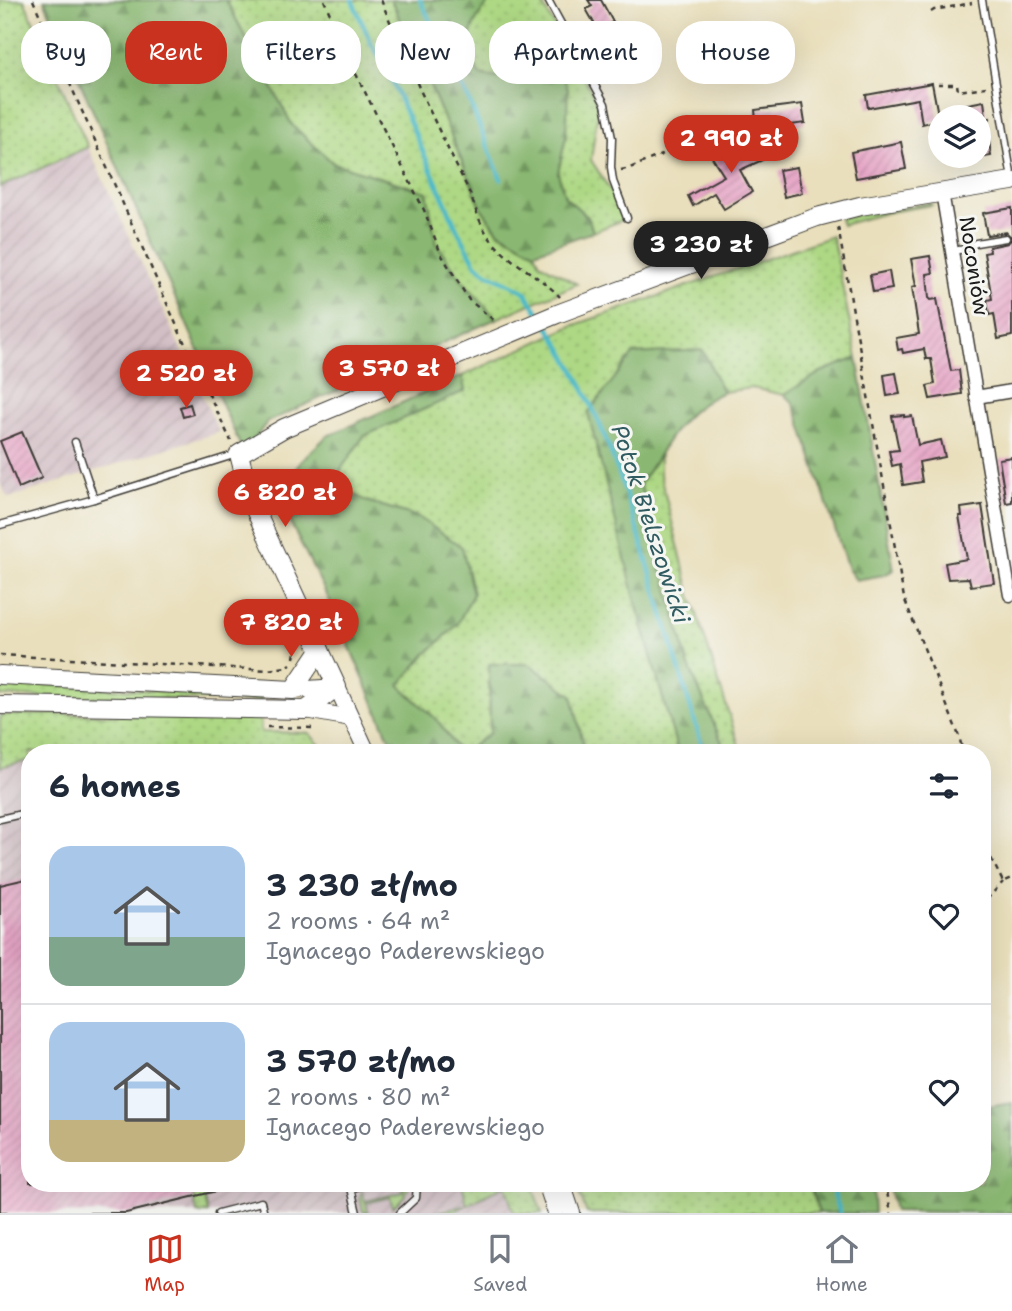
<!DOCTYPE html>
<html lang="en">
<head>
<meta charset="utf-8">
<style>
  body { margin:0; font-family:"Shantell Sans",sans-serif; background:#f2f2f3; color:#1f2937; height:100vh; display:flex; flex-direction:column; font-size:26px; white-space:nowrap }
  * { box-sizing:border-box; margin:0 }
  p { font-size:23px; color:#747a83 }
  .icon { flex:none; width:38px; height:38px; fill:none; stroke:currentColor; stroke-width:2; stroke-linecap:round; stroke-linejoin:round }
  .map { position:relative; flex:1; overflow:hidden }
  .side { position:absolute; left:21px; top:744px; width:970px; height:448px; display:flex; flex-direction:column; background:#fff; border-radius:28px; box-shadow:0 7px 28px #0002 }
  .side>* { flex:none }
  .banner { position:absolute; left:21px; top:21px; width:971px; height:63px; display:flex; gap:14px }
  .buttons { position:absolute; left:928px; top:105px; display:grid; gap:14px }
  .buttons a { display:grid; place-items:center; width:63px; height:63px; border-radius:50%; background:#fff; box-shadow:0 7px 28px #0002; font-size:35px }
  .price { position:absolute; translate:-50% -60px; padding:0 16px; border-radius:24px; background:#c8321e; color:#fff; font-size:23px; line-height:46px; filter:drop-shadow(0 2px 4px #0008) }
  .price::after { content:''; position:absolute; left:50%; top:42px; width:21px; height:16px; margin-left:-10px; background:inherit; clip-path:polygon(0 0,100% 0,50% 100%) }
  .price.selected { background:#222; color:#fff }
  ul { padding:0; list-style:none }
  li { display:flex; align-items:center; gap:21px; height:175px; padding:0 28px }
  li+li { border-top:2px solid #e0e1e3 }
  li span { display:grid; place-items:center; flex:none; width:196px; height:140px; border-radius:21px; color:#555 }
  li>.icon { margin-inline-start:auto }
  span .icon { width:84px; height:84px; fill:#fffc; stroke-width:1 }
  li b { font-size:30px }
  h2 { display:flex; justify-content:space-between; align-items:center; height:84px; padding:0 28px; font-size:30px }
  .chip { padding:0 24px; border-radius:28px; background:#fff; box-shadow:0 7px 28px #0002; font-size:24px; line-height:63px }
  .chip.selected { background:#c8321e; color:#fff }
  .tab-bar { display:flex; justify-content:space-around; align-items:center; height:98px; border-top:2px solid #e0e1e3; background:#fff; font-size:19px; color:#747a83 }
  .tab-bar a { display:grid; justify-items:center; gap:4px }
  .tab-bar .selected { color:#c8321e }
  .map>svg:first-child { display:block }
</style>
</head>
<body>
<div class="map">
<svg width="1012" height="1213" viewBox="0 0 1012 1213">
  <defs>
    <pattern id="industrial-furrows" width="10" height="10" patternUnits="userSpaceOnUse" patternTransform="scale(1.75)"><rect width="10" height="10" fill="#d2bec5"/><path d="M-1 1l2-2M0 10L10 0M9 11l2-2" fill="none" stroke="#b4a3a9"/></pattern>
    <pattern id="grass-dots" width="8" height="8" patternUnits="userSpaceOnUse" patternTransform="scale(1.75)"><rect width="8" height="8" fill="#aed884"/><path d="M2 2h.1M6 6h.1" fill="none" stroke="#95b971" stroke-width="1.8" stroke-linecap="round"/></pattern>
    <pattern id="forest-firs" width="22" height="20" patternUnits="userSpaceOnUse" patternTransform="scale(1.75)"><rect width="22" height="20" fill="#8ab872"/><path d="M5 1l3.5 6h-7zM16 11l3.5 6h-7z" fill="#70955d"/></pattern>
    <pattern id="building-hatch" width="6" height="6" patternUnits="userSpaceOnUse" patternTransform="scale(1.75)"><rect width="6" height="6" fill="#e6a6c6"/><path d="M-1 1l2-2M0 6l6-6M5 7l2-2" fill="none" stroke="#c58eaa"/></pattern>
  </defs>
  <rect width="100%" height="100%" fill="#f6f6f2"/>
  <filter id="ink" filterUnits="userSpaceOnUse"><feTurbulence type="fractalNoise" baseFrequency=".0143" numOctaves="2"/><feDisplacementMap in="SourceGraphic" scale="14" xChannelSelector="R" yChannelSelector="G"/><feConvolveMatrix kernelMatrix="1 2 1 2 8 2 1 2 1" color-interpolation-filters="sRGB"/></filter>
  <filter id="wash" filterUnits="userSpaceOnUse"><feTurbulence type="fractalNoise" baseFrequency=".00686" numOctaves="4" result="noise"/><feDisplacementMap in="SourceGraphic" scale="28" xChannelSelector="R" yChannelSelector="G"/><feGaussianBlur stdDeviation="1.57" result="paint"/><feColorMatrix in="noise" values="0 0 0 0 0 0 0 0 0 0 0 0 0 0 0 0 0 1.4 0 .05"/><feComposite in="paint" operator="in"/></filter>
  <g filter="url(#wash)">
    <rect width="100%" height="100%" fill="#e9dfbc"/>
    <g fill="url(#industrial-furrows)">
      <polygon points="88,147 219,432 8,498 0,483 0,187"/>
      <polygon points="30,755 30,1183 531,1183 542,1213 0,1213 0,756"/>
    </g>
    <g fill="url(#grass-dots)" stroke="#657a50" stroke-width="2">
      <polygon points="0,0 24,0 88,147 0,187"/>
      <polygon points="226,0 391,0 421,64 482,209 498,232 535,252 540,263 577,284 496,319 462,280 436,243 427,192 333,163 292,125"/>
      <path d="M 493,0 L 540,0 L 596,99 L 598,111 L 591,160 L 614,196 L 623,220 L 593,232 L 588,217 L 565,197 L 558,173 L 566,136 L 540,63 L 498,78 L 479,76 C 465,40 466,32 489,2 Z"/>
      <polygon points="929,203 932,205 889,212 842,225 840,218"/>
      <polygon points="832,236 857,358 821,372 784,395 752,388 723,392 702,350 633,354 637,606 678,752 585,752 572,695 529,664 489,664 490,733 465,752 459,752 438,721 399,685 425,655 457,625 473,594 462,548 418,517 366,501 338,484 341,469 364,436 465,391 462,376 572,326"/>
      <polygon points="660,456 660,475 690,592 741,752 726,752 688,664 640,483"/>
      <polygon points="0,682 261,697 261,701 0,696"/>
      <polygon points="67,714 260,717 261,732 309,733 326,752 30,752 30,760 0,767 0,715"/>
      <path d="M 403,1183 L 409,1183 C 408,1195 401,1200 393,1207 L 390,1197 L 366,1203 L 368,1213 L 363,1211 L 360,1197 L 362,1191 L 365,1201 L 404,1192 Z"/>
      <polygon points="462,1183 531,1183 542,1213 514,1213 505,1185 452,1213 435,1213 467,1205"/>
      <polygon points="575,1183 809,1183 819,1213 587,1213"/>
      <polygon points="204,1194 208,1213 197,1213 194,1197"/>
    </g>
    <g fill="url(#forest-firs)" stroke="#536a47" stroke-width="2">
      <polygon points="44,0 226,0 292,125 333,163 427,192 436,243 462,280 496,319 267,422 244,454"/>
      <path d="M 391,0 L 493,0 L 489,2 C 467,31 465,40 479,75 L 498,78 L 540,63 L 560,67 L 568,89 L 566,136 L 558,173 L 565,197 L 588,217 L 593,232 L 535,252 L 498,231 L 482,209 L 421,64 Z"/>
      <path d="M 703,350 L 723,392 C 677,413 667,445 640,484 L 688,664 L 726,752 L 678,752 L 637,606 L 588,413 L 633,354 Z"/>
      <polygon points="857,358 894,570 884,575 856,580 848,569 799,418 793,402 784,395 821,372"/>
      <polygon points="462,376 465,391 364,436 341,469 338,484 366,501 418,517 462,547 473,594 457,625 425,655 399,685 438,721 459,752 395,752 330,601 291,524 286,486 301,461 327,436"/>
      <polygon points="489,664 529,664 572,695 585,752 465,752 490,733"/>
      <polygon points="1012,1102 1012,1213 894,1211 890,1192 893,1183 982,1183 982,1107"/>
      <polygon points="809,1183 872,1183 874,1213 819,1213"/>
    </g>
    <g fill="none" stroke-linecap="round" stroke-linejoin="round">
      <g stroke="#4cb9c8" stroke-width="4.5">
        <polyline points="352,0 372,45 387,70 457,229 476,264 485,272 524,291 540,315"/>
        <polyline points="420,0 469,100 501,179"/>
        <path d="M 547,325 C 598,401 625,487 651,574 C 669,634 686,693 704,752"/>
        <polyline points="831,1183 840,1213"/>
      </g>
    </g>
    <g id="blocks">
      <g fill="url(#building-hatch)">
        <polygon points="588,0 601,0 613,22 598,30 586,9 592,6"/>
        <polygon points="932,83 939,120 922,124 918,99 868,108 866,95"/>
        <polygon points="984,101 991,156 978,158 978,113 953,116 952,107"/>
        <polygon points="802,104 805,123 757,130 755,110"/>
        <polygon points="762,141 769,157 740,170 752,192 724,209 714,193 693,206 688,196 724,176 710,154 728,143 736,154"/>
        <polygon points="901,142 906,169 856,178 851,152"/>
        <polygon points="797,167 802,193 784,197 779,170"/>
        <polygon points="1012,208 1012,336 998,339 994,314 989,315 987,300 992,299 984,253 990,252 989,247 1008,243 1012,238 1006,232 987,235 983,213"/>
        <polygon points="930,256 933,273 927,274 929,298 931,300 937,299 951,371 959,370 962,394 930,399 927,386 935,384 931,359 926,359 924,349 903,353 902,349 898,350 896,338 919,334 912,287 916,286 911,259"/>
        <polygon points="889,271 892,289 873,292 870,275"/>
        <polygon points="896,373 900,394 887,396 884,375"/>
        <polygon points="190,404 193,414 183,417 180,407"/>
        <polygon points="904,415 904,417 912,416 918,445 941,440 945,457 919,462 922,482 903,485 900,464 892,466 889,451 899,450 892,416"/>
        <polygon points="22,432 42,478 19,488 0,441"/>
        <polygon points="1012,457 1012,502 1006,503 999,459"/>
        <polygon points="982,505 994,583 971,586 969,578 948,579 945,563 967,559 959,516 962,516 961,508"/>
        <polygon points="30,878 30,1183 232,1183 233,1187 126,1213 0,1213 0,885"/>
      </g>
    </g>
  </g>
  <g filter="url(#ink)">
    <use href="#blocks" fill-opacity="0" stroke="#3b3934" stroke-width="2"/>
    <g fill="none" stroke-linecap="round" stroke-linejoin="round">
      <g stroke="#3b3934" stroke-width="9">
        <g id="service">
          <polyline points="548,0 605,104 612,138 611,167 613,181 627,218"/>
          <polyline points="982,0 1012,179"/>
          <polyline points="952,251 965,249 976,243 1006,238"/>
          <polyline points="75,442 94,499"/>
          <polyline points="0,525 94,499 237,454"/>
          <polyline points="0,819 30,812"/>
          <polyline points="218,1213 261,1202 264,1213"/>
          <polyline points="357,1213 351,1188 373,1183"/>
          <polyline points="400,1213 416,1198 417,1183"/>
        </g>
      </g>
      <g stroke="#3b3934" stroke-width="15">
        <g id="minor">
          <polyline points="942,192 1010,595"/>
          <polyline points="976,397 1012,391"/>
        </g>
      </g>
      <g stroke="#3b3934" stroke-width="18">
        <g id="tertiary">
          <polyline points="293,690 337,687 367,752"/>
          <polyline points="306,710 351,718"/>
          <polyline points="546,1183 556,1213"/>
          <polyline points="562,1183 572,1213"/>
        </g>
      </g>
      <g stroke="#3b3934" stroke-width="20">
        <g id="secondary">
          <polyline points="0,675 293,690 320,650"/>
          <polyline points="0,705 306,710 337,687 251,501 239,454 284,428 557,314 817,217 860,206 1012,181"/>
        </g>
      </g>
      <g stroke="#3b3934" stroke-width="2.5" stroke-dasharray="5 5" stroke-linecap="butt">
        <polyline points="33,0 180,333 231,441"/>
        <polyline points="324,0 354,70 424,210 441,254 469,300 496,322"/>
        <path d="M 381,0 C 407,63 435,124 466,185 C 474,201 477,219 487,234 C 505,262 538,273 560,297"/>
        <polyline points="931,12 934,10 972,3"/>
        <polyline points="938,84 957,84 958,91 986,87"/>
        <polyline points="965,116 966,117"/>
        <polyline points="978,121 991,118"/>
        <polyline points="621,170 630,168 730,126 752,121 756,135"/>
        <polyline points="838,227 904,598 959,736 963,752"/>
        <polyline points="0,655 268,670 286,667 291,664"/>
        <polyline points="294,658 297,641"/>
        <polyline points="267,727 315,728"/>
        <polyline points="982,830 985,846 1003,882 1012,878"/>
        <polyline points="982,908 988,898 1003,882"/>
        <polyline points="889,1183 887,1192 891,1213"/>
      </g>
      <use href="#service" stroke="#fff" stroke-width="6"/>
      <use href="#minor" stroke="#fff" stroke-width="12"/>
      <use href="#tertiary" stroke="#fff" stroke-width="16"/>
      <use href="#secondary" stroke="#fff" stroke-width="18"/>
    </g>
  </g>
  <g text-anchor="middle" stroke-width="6" stroke-linejoin="round" paint-order="stroke">
    <g font-size="21" fill="#1c1c1c" stroke="#f6f6f2">
      <text transform="translate(974 266) rotate(81)" y="7">Noconiów</text>
    </g>
    <g font-size="23" font-style="italic" fill="#2f5b61" stroke="#f6f6f2">
      <text transform="translate(651 524) rotate(72)" y="8">Potok Bielszowicki</text>
    </g>
  </g>
</svg>
<div class="buttons">
<a><svg class="icon" aria-label="layers" viewBox="0 0 24 24"><path d="M12 4l9 5-9 5-9-5zM3 14l9 5 9-5"/></svg></a>
</div>
<b class="price" style="left:731px;top:175px">2 990 zł</b>
<b class="price selected" style="left:701px;top:281px">3 230 zł</b>
<b class="price" style="left:389px;top:405px">3 570 zł</b>
<b class="price" style="left:186px;top:410px">2 520 zł</b>
<b class="price" style="left:285px;top:529px">6 820 zł</b>
<b class="price" style="left:291px;top:659px">7 820 zł</b>
<div class="banner">
<a class="chip">Buy</a>
<a class="chip selected">Rent</a>
<a class="chip">Filters</a>
<a class="chip">New</a>
<a class="chip">Apartment</a>
<a class="chip">House</a>
</div>
<section class="side">
<h2>6 homes<svg class="icon" aria-label="filters" viewBox="0 0 24 24"><path d="M4 7h16M4 17h16"/><circle cx="9" cy="7" r="2"/><circle cx="15" cy="17" r="2"/></svg></h2>
<ul>
<li><span style="background:linear-gradient(#a9c7e8 65%,#7fa58c 0)"><svg class="icon" aria-label="home" viewBox="0 0 24 24"><path d="M3 11l9-7 9 7M6 9v11h12V9"/></svg></span><div><b>3 230 zł/mo</b><p>2 rooms · 64 m²</p><p>Ignacego Paderewskiego</p></div><svg class="icon" aria-label="heart" viewBox="0 0 24 24"><path d="M12 20l-8-8c-3-5 5-10 8-4 3-6 11-1 8 4z"/></svg></li>
<li><span style="background:linear-gradient(#a9c7e8 70%,#c2b280 0)"><svg class="icon" aria-label="home" viewBox="0 0 24 24"><path d="M3 11l9-7 9 7M6 9v11h12V9"/></svg></span><div><b>3 570 zł/mo</b><p>2 rooms · 80 m²</p><p>Ignacego Paderewskiego</p></div><svg class="icon" aria-label="heart" viewBox="0 0 24 24"><path d="M12 20l-8-8c-3-5 5-10 8-4 3-6 11-1 8 4z"/></svg></li>
</ul>
</section>
</div>
<nav class="tab-bar">
<a class="selected"><svg class="icon" aria-label="map" viewBox="0 0 24 24"><path d="M3 6l6-2 6 2 6-2v14l-6 2-6-2-6 2zM9 4v14M15 6v14"/></svg>Map</a>
<a><svg class="icon" aria-label="saved" viewBox="0 0 24 24"><path d="M7 4h10v16l-5-4-5 4z"/></svg>Saved</a>
<a><svg class="icon" aria-label="home" viewBox="0 0 24 24"><path d="M3 11l9-7 9 7M6 9v11h12V9"/></svg>Home</a>
</nav>
</body>
</html>
